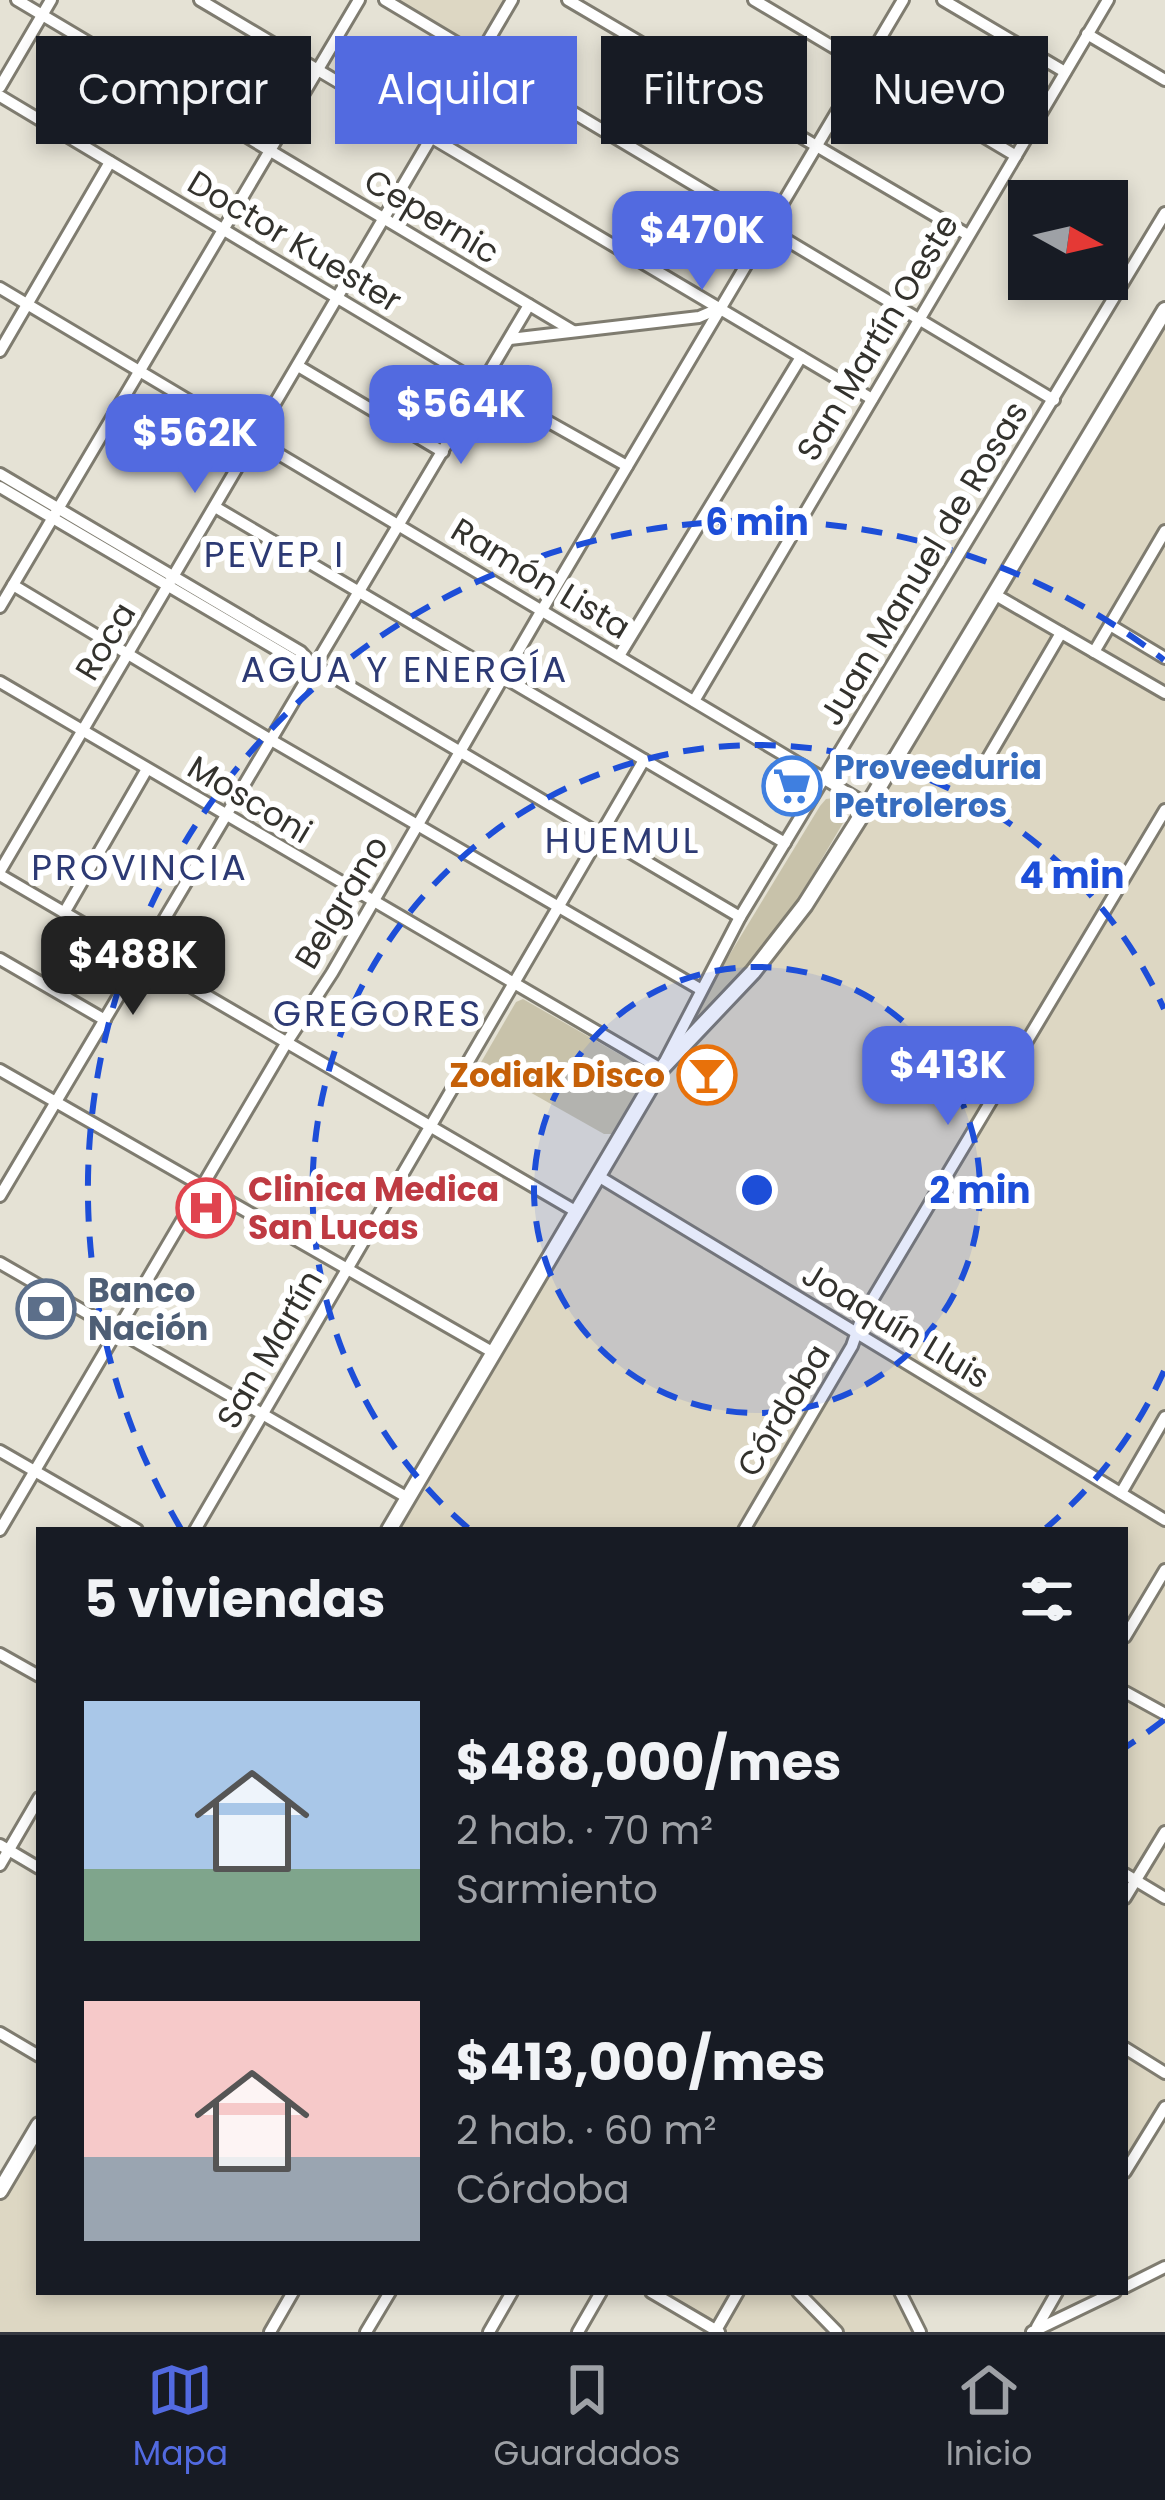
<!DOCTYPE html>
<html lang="es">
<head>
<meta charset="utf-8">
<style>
  body { margin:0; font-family:Poppins,sans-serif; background:#20242c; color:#f1f3f6; height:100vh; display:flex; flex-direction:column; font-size:45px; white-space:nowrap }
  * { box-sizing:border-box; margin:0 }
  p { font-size:39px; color:#9ea1a6 }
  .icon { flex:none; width:66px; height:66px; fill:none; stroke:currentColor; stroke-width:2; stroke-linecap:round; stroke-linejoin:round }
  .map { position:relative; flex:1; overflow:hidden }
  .panel { position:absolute; left:36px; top:1527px; width:1092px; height:768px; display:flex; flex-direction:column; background:#171b24; border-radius:0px; box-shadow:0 6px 18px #0003 }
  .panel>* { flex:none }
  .banner { position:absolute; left:36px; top:36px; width:1095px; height:108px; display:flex; gap:24px }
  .needle { width:78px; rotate:98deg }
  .tools { position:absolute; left:1008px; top:180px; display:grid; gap:24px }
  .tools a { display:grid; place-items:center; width:120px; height:120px; border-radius:0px; background:#171b24; box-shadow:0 6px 18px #0003; font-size:60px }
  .price { position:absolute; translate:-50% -102px; padding:0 27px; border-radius:24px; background:#526ae0; color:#fff; font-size:39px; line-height:78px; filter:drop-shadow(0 3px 6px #0008) }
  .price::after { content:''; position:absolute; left:50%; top:72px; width:36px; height:27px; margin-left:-18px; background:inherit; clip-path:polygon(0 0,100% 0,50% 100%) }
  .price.selected { background:#222; color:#fff }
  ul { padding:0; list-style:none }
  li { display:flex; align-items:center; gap:36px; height:300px; padding:0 48px }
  li span { display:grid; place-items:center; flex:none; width:336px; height:240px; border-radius:0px; color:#555 }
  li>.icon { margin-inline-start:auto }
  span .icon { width:144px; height:144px; fill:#fffc; stroke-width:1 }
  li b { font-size:51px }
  h2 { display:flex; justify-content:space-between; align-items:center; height:144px; padding:0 48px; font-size:51px }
  .tag { padding:0 42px; border-radius:0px; background:#171b24; box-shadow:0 6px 18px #0003; font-size:42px; line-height:108px }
  .tag.selected { background:#526ae0; color:#fff }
  .tab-bar { display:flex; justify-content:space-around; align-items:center; height:168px; border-top:3px solid #363941; background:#171b24; font-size:33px; color:#9ea1a6 }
  .tab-bar a { display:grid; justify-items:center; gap:6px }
  .tab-bar .selected { color:#526ae0 }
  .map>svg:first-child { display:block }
</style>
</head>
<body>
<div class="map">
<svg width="1165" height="2332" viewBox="0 0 1165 2332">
  <rect width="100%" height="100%" fill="#e5e2d5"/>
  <g fill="#ddd7c3">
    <polygon points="387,0 506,0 479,44 473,48"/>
    <polygon points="1165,310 1165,2107 1125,2172 1125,1530 389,1530 661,1069 805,905"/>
    <polygon points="39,2125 39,2292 293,2292 270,2332 0,2332 0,2191"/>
    <polygon points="651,2292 900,2292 920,2332 715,2332"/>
  </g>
  <g fill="#c8c2aa">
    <polygon points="834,798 848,804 850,811 786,920 760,955 686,1037 683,1031 820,806 826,799"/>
    <polygon points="523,999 647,1070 648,1078 615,1134 604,1134 480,1064 516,1002"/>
  </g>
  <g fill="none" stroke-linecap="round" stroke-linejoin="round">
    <g stroke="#7f7c70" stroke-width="16">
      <g id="minor">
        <polyline points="17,0 573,331"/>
        <polyline points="200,0 872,399"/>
        <polyline points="385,0 1054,400"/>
        <polyline points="568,0 968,235"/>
        <polyline points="754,0 1016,156"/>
        <polyline points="943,0 1065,72"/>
        <polyline points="1087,34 1165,80"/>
        <polyline points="0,87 51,0"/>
        <polyline points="0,96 483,385 627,466"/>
        <polyline points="0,288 868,805"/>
        <polyline points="510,339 699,317 720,308"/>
        <polyline points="0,351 110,162"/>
        <polyline points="298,366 443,452"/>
        <polyline points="0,474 301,652 310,662"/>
        <polyline points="0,487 296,661 315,666 740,917"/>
        <polyline points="215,507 785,843"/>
        <polyline points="13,585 271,740 700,989"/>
        <polyline points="994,594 1165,693"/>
        <polyline points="0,607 359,0"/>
        <polyline points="1110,625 1165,658"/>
        <polyline points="1094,652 1165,531"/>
        <polyline points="619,656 801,357"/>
        <polyline points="0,682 661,1069 740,917 1165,213"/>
        <polyline points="694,701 1108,0"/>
        <polyline points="985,763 1061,633"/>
        <polyline points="0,871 512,0"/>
        <polyline points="0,875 577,1212"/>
        <polyline points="64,913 147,769"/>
        <polyline points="0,959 105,1020"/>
        <polyline points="0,1070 494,1353"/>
        <polyline points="598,1176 1165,1520"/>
        <polyline points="0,1196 529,305"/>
        <polyline points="0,1263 408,1498"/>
        <polyline points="0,1451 137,1530"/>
        <polyline points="1121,1493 1165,1417"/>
        <polyline points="0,1530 287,1042 332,973 542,610 903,0"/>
        <polyline points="195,1530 644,760"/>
        <polyline points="744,1530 852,1346 862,1317 1165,810"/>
        <polyline points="1125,1637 1165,1570"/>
        <polyline points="0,1654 39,1676"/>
        <polyline points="1125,1692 1165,1714"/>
        <polyline points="0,1845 39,1868"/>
        <polyline points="0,1865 39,1798"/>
        <polyline points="1125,1874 1165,1898"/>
        <polyline points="1125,1898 1165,1832"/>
        <polyline points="0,2033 39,2056"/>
        <polyline points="1125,2048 1165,2073"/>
        <polyline points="1125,2172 1165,2107"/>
        <polyline points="1125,2287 1165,2267"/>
        <polyline points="651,2292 719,2332"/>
        <polyline points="798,2292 837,2332"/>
        <polyline points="900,2292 920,2332"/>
        <polyline points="1037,2327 1057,2292"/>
        <polyline points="270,2332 293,2292"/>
        <polyline points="366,2332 390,2292"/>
        <polyline points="489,2332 512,2292"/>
        <polyline points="578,2332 601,2292"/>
        <polyline points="715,2332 738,2292"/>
        <polyline points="1032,2332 1115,2292"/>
      </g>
    </g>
    <g stroke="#7f7c70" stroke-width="20">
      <g id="major">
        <polyline points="389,1530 661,1069 753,972 805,905 868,805 1165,310"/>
        <polyline points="0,2191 39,2125"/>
      </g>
    </g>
    <use href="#minor" stroke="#fff" stroke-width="10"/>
    <use href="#major" stroke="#fff" stroke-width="14"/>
  </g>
  <circle cx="757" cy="1190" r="223" fill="#1d4ed8" fill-opacity=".12"/>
  <g fill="none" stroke="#1d4ed8" stroke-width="6" stroke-dasharray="21 15">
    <circle cx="757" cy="1190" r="223"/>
    <path d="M1164 1371A445 445 0 0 1 1046 1528M468 1528A445 445 0 1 1 1164 1009"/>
    <path d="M1164 1720A668 668 0 0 1 1126 1747M181 1529A668 668 0 0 1 1164 660"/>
  </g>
  <defs>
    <g id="supermarket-ring" transform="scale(3)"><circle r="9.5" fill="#fff" stroke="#3f7fe0" stroke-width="1.5"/><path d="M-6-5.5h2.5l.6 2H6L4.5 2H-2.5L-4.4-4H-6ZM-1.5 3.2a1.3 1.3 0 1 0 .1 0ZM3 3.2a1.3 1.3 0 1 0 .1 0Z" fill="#3f7fe0"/></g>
    <g id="bar-ring" transform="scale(3)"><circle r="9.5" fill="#fff" stroke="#e8710a" stroke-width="1.5"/><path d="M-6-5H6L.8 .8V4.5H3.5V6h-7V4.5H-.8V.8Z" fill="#e8710a"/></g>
    <g id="hospital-ring" transform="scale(3)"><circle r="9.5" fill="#fff" stroke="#e0444e" stroke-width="1.5"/><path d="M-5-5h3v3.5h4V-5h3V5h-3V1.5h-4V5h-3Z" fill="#e0444e"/></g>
    <g id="bank-ring" transform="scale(3)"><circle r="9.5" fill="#fff" stroke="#5c6f8a" stroke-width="1.5"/><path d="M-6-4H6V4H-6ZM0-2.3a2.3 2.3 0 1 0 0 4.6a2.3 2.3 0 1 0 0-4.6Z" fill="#5c6f8a"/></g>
  </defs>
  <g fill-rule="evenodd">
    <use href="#supermarket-ring" x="792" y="786"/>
    <use href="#bar-ring" x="707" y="1075"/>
    <use href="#hospital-ring" x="206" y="1208"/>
    <use href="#bank-ring" x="46" y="1309"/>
  </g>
  <g text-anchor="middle" stroke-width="12" stroke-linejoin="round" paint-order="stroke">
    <g font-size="33" fill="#33322d" stroke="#fff">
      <text transform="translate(432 216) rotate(31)" y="12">Cepernic</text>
      <text transform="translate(295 241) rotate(31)" y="12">Doctor Kuester</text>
      <text transform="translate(877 337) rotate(-59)" y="12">San Martín Oeste</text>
      <text transform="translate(923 563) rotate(-59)" y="12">Juan Manuel de Rosas</text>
      <text transform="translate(541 578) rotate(31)" y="12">Ramón Lista</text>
      <text transform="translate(105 641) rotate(-59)" y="12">Roca</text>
      <text transform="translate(250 799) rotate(31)" y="12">Mosconi</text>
      <text transform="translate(341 902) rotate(-59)" y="12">Belgrano</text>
      <text transform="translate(896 1325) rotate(31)" y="12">Joaquín Lluis</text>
      <text transform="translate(269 1349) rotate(-60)" y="12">San Martín</text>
      <text transform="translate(783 1410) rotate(-59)" y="12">Córdoba</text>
    </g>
    <g font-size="33" font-weight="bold" fill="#366cbe" stroke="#fff" text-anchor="start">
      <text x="834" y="779">Proveeduria<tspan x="834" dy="38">Petroleros</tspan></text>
    </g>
    <g font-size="33" font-weight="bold" fill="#c56008" stroke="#fff" text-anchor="end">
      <text x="665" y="1087">Zodiak Disco</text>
    </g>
    <g font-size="33" font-weight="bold" fill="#be3a42" stroke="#fff" text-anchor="start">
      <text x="248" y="1201">Clinica Medica<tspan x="248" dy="38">San Lucas</tspan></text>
    </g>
    <g font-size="33" font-weight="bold" fill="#4e5e75" stroke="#fff" text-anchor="start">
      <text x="88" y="1302">Banco<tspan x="88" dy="38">Nación</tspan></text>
    </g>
    <g font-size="36" letter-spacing="3" fill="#2d3a74" stroke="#fff">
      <text x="275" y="567">PEVEP I</text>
      <text x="405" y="682">AGUA Y ENERGÍA</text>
      <text x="623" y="853">HUEMUL</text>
      <text x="140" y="880">PROVINCIA</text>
      <text x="378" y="1026">GREGORES</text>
    </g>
  </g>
  <circle cx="757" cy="1190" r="18" fill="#1d4ed8" stroke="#fff" stroke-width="6"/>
  <g font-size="36" text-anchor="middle" font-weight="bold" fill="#1d4ed8" stroke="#fff" stroke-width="12" stroke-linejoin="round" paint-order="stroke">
    <text x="757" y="535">6 min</text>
    <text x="1072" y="888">4 min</text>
    <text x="980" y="1203">2 min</text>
  </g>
</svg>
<div class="tools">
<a><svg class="needle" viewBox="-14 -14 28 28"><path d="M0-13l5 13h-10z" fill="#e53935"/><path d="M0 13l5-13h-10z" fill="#9ea1a6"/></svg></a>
</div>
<b class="price" style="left:702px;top:293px">$470K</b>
<b class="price" style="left:461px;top:467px">$564K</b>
<b class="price" style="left:195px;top:496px">$562K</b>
<b class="price selected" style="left:133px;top:1018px">$488K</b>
<b class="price" style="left:948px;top:1128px">$413K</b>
<div class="banner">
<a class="tag">Comprar</a>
<a class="tag selected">Alquilar</a>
<a class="tag">Filtros</a>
<a class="tag">Nuevo</a>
</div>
<section class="panel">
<h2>5 viviendas<svg class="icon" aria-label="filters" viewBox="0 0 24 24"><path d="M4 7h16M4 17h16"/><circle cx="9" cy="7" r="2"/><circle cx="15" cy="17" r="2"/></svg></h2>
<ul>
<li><span style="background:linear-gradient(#a9c7e8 70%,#7fa58c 0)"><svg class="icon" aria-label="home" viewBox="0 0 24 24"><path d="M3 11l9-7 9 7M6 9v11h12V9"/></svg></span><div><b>$488,000/mes</b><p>2 hab. · 70 m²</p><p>Sarmiento</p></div></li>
<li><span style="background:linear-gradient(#f6c9c9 65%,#9aa5b1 0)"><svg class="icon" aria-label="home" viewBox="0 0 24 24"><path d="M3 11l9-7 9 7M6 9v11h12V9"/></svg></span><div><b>$413,000/mes</b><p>2 hab. · 60 m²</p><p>Córdoba</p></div></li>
</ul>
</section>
</div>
<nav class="tab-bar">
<a class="selected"><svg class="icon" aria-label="map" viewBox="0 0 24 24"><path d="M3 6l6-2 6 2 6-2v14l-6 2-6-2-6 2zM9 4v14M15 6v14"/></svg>Mapa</a>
<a><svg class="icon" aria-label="saved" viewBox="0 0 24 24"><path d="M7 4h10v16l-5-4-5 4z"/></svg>Guardados</a>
<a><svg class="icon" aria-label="home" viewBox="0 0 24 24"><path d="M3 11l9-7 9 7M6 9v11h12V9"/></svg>Inicio</a>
</nav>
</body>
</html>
